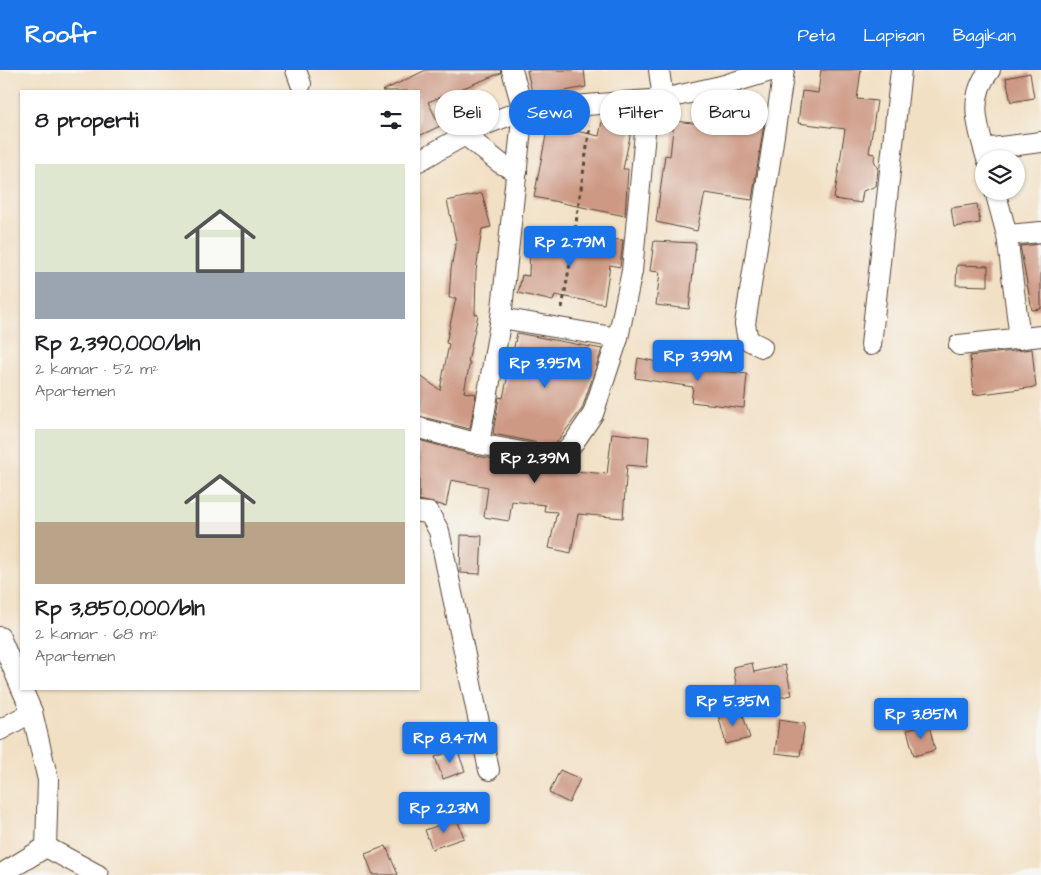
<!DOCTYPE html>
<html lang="id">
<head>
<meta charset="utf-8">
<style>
  body { margin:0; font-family:"Architects Daughter",sans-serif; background:#f6f6f6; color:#202124; height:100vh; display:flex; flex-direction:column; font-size:19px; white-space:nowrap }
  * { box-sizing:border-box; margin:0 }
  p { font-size:16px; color:#757577 }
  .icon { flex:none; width:28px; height:28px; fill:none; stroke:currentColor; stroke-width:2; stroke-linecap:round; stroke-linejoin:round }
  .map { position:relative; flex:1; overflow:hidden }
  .panel { position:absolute; left:20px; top:20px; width:400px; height:600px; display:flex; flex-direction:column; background:#fff; border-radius:0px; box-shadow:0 1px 4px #0004 }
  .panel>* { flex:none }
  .top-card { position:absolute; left:435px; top:20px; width:475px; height:45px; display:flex; gap:10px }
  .tools { position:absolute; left:975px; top:80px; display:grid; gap:10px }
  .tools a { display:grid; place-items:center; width:50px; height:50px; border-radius:50%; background:#fff; box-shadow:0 1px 4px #0004; font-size:25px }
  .price { position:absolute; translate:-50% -42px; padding:0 11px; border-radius:5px; background:#1a73e8; color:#fff; font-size:16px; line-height:32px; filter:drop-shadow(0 1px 2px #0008) }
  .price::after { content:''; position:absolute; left:50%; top:30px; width:15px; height:11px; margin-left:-8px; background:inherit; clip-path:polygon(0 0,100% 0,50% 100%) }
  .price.active { background:#222; color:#fff }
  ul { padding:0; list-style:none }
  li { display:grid; align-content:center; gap:10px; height:265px; padding:0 15px }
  li span { display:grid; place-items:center; height:155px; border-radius:0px; color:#555 }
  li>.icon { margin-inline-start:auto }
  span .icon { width:90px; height:90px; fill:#fffc; stroke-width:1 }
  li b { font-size:21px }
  h2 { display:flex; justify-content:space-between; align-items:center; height:60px; padding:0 15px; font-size:21px }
  .chip { padding:0 18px; border-radius:22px; background:#fff; box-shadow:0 1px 4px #0004; font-size:18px; line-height:45px }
  .chip.active { background:#1a73e8; color:#fff }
  header { display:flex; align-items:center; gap:30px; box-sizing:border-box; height:70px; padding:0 25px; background:#1a73e8; color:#fff }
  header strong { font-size:24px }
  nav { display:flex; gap:28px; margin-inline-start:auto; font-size:18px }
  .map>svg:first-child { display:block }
</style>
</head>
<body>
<header>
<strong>Roofr</strong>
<nav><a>Peta</a><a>Lapisan</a><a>Bagikan</a></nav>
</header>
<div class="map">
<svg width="1041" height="805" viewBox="0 0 1041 805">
  <rect width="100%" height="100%" fill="#f6f6f2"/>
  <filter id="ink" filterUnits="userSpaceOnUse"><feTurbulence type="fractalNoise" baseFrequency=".02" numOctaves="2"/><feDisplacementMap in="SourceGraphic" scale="10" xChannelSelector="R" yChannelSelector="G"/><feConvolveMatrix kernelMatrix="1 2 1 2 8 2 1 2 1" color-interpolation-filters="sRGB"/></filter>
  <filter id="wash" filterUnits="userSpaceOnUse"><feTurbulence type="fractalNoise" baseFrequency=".0096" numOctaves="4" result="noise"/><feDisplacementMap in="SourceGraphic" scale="20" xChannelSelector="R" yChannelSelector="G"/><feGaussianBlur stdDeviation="1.12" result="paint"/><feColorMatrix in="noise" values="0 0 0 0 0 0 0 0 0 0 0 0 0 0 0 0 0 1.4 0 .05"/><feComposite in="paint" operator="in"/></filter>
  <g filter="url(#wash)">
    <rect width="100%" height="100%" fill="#f2e0c5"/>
    <g id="blocks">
      <g fill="#cd9984">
        <polygon points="426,0 500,0 501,3 428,32 440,56 419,66 419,21 382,21"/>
        <polygon points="527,0 584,0 586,17 533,27"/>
        <polygon points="821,0 861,0 857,29 877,31 869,83 875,84 874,90 878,100 876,116 863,121 861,133 834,129 845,59 798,53 802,21 818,23"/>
        <polygon points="1030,3 1034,28 1011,32 1006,8"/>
        <polygon points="603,46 633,52 623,99 628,99 625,146 534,127 548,55 599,66"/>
        <polygon points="720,48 764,54 752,130 705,123 697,161 656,152 665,85 670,86 674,51 719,56"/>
        <polygon points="482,123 491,157 482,159 476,201 475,244 478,245 468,292 470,292 464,322 476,324 470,359 419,346 419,305 440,320 449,274 446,273 456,228 449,228 451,199 456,170 447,131"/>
        <polygon points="977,134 980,153 954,157 951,138"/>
        <polygon points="530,166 623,170 620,197 610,195 604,234 555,225 553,231 518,223 522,205 529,206"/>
        <polygon points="654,171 696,173 689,239 656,235 660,202 650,201"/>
        <polygon points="1041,174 1041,239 1032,240 1020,176"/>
        <polygon points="957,195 988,196 988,216 956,215"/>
        <polygon points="517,263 602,279 582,339 556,373 544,374 493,364 499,327 503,328"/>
        <polygon points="1032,279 1036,317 974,325 970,286"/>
        <polygon points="638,288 678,296 747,304 744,338 691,332 693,317 635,308"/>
        <polygon points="612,363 649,367 647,397 627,395 623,448 578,444 571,483 549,478 557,442 544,441 545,435 512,431 509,451 484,447 488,417 451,410 446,436 419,430 419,370 477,386 541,398 607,404"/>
        <polygon points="461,465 482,466 480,504 460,503"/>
        <polygon points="752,593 754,602 785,595 792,625 740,636 733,597"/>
        <polygon points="717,641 743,645 750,668 726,674"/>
        <polygon points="779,650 805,654 800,686 775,683"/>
        <polygon points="929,655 935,680 914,686 907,660"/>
        <polygon points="457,679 465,701 443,709 435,687"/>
        <polygon points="560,700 580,709 569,733 549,723"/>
        <polygon points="457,749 464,768 432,779 425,760"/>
        <polygon points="386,776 398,805 373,805 365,784"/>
      </g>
    </g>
  </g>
  <g filter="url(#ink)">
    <use href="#blocks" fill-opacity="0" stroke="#564537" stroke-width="1"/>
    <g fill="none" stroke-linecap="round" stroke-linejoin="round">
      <g stroke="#564537" stroke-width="22">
        <g id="minor">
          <polyline points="296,0 301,14"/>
          <polyline points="512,0 523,40 663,29 721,16 774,0"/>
          <polyline points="659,0 663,29"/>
          <polyline points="465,65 500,93 517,102"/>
          <polyline points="984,79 1041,72"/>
          <path d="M 987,89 C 978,58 967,27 990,0"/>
          <polyline points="419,91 479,57 523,40 501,248 479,374 543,386 561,385 574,372 593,344 618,268 632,201 648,31"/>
          <polyline points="995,121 1007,165"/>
          <polyline points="501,248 618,268"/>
          <polyline points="1020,269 1007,165 1041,162"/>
          <polyline points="871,275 901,0"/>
          <polyline points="959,275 1041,266"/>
          <polyline points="762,277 748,270 745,254 784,0"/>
          <polyline points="419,358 479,374"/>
          <polyline points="419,442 429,443 439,461 489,700"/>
          <polyline points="0,567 21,617"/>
          <polyline points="0,660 32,642"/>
          <polyline points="46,777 98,805"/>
          <polyline points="0,805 46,777 48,710 32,642 22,619"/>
        </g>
      </g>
      <polyline stroke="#564537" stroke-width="3" stroke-dasharray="4 4" stroke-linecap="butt" points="562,238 571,188 590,56"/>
      <use href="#minor" stroke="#fff" stroke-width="20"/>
    </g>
  </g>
</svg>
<div class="tools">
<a><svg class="icon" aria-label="layers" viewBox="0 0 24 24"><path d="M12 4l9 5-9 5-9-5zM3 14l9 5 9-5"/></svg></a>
</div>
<b class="price" style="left:570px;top:198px">Rp 2.79M</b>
<b class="price" style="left:698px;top:312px">Rp 3.99M</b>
<b class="price" style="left:545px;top:319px">Rp 3.95M</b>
<b class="price active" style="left:535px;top:414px">Rp 2.39M</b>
<b class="price" style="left:733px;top:657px">Rp 5.35M</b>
<b class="price" style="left:921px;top:670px">Rp 3.85M</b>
<b class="price" style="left:450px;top:694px">Rp 8.47M</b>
<b class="price" style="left:444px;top:764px">Rp 2.23M</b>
<div class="top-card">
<a class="chip">Beli</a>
<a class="chip active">Sewa</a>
<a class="chip">Filter</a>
<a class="chip">Baru</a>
</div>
<section class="panel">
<h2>8 properti<svg class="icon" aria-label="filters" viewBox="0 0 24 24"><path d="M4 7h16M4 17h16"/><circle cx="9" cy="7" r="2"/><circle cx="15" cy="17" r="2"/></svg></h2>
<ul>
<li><span style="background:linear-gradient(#dfe7d0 70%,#9aa5b1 0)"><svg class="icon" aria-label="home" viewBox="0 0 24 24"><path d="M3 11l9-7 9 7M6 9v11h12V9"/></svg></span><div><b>Rp 2,390,000/bln</b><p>2 kamar · 52 m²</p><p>Apartemen</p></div></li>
<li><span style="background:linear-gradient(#dfe7d0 60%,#b9a48a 0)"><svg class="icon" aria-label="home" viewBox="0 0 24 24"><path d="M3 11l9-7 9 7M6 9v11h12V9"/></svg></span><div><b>Rp 3,850,000/bln</b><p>2 kamar · 68 m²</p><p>Apartemen</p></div></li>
</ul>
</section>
</div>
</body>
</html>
